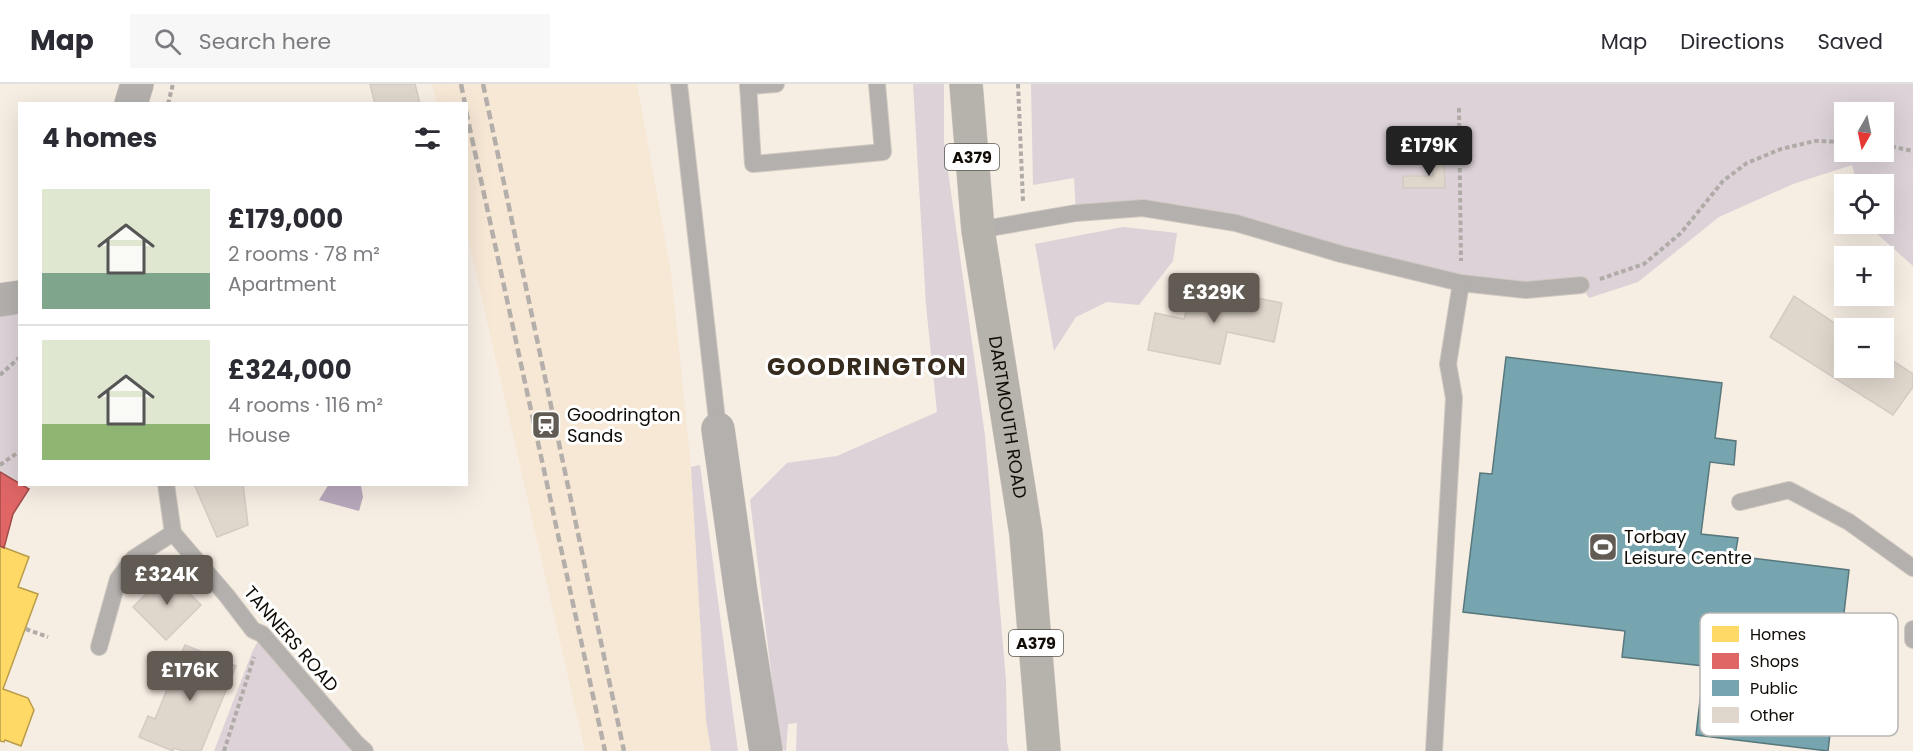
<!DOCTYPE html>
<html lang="en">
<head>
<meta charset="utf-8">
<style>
  body { margin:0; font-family:Poppins,sans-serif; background:#f7f7f7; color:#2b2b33; height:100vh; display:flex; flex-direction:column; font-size:22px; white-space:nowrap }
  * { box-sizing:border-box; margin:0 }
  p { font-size:20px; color:#7c7c81 }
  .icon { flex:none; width:33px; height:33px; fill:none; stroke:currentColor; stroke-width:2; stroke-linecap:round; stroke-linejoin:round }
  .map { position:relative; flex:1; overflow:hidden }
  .panel { position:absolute; left:18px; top:18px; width:450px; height:384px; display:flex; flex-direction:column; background:#fff; border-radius:0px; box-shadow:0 6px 24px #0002 }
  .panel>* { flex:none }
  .needle { width:39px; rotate:189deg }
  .fabs { position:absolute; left:1834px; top:18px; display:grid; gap:12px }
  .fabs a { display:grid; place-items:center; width:60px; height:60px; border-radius:0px; background:#fff; box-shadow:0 6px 24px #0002; font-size:30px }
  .price { position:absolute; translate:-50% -51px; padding:0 14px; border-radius:6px; background:#615b53; color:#fff; font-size:20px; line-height:39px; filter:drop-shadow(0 2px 3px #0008) }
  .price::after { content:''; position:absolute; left:50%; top:36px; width:18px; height:14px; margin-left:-9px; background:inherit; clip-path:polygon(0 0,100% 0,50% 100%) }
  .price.active { background:#222; color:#fff }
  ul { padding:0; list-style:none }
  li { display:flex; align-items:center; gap:18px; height:150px; padding:0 24px }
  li+li { border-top:2px solid #e1e1e2 }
  li span { display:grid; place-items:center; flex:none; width:168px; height:120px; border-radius:0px; color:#555 }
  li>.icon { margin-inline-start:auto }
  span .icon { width:72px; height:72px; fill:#fffc; stroke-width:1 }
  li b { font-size:26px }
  h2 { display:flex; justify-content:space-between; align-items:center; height:72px; padding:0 24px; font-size:26px }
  header { display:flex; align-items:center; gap:36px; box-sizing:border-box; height:84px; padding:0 30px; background:#fff; border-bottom:2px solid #e1e1e2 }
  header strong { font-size:28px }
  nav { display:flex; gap:33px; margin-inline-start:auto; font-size:21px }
  .search { width:420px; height:54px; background:#f7f7f7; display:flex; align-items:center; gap:15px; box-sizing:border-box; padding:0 21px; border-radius:0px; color:#7c7c81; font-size:22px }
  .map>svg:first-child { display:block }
</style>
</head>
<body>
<header>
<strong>Map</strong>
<div class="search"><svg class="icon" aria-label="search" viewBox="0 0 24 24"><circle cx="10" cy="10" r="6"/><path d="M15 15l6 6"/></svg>Search here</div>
<nav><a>Map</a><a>Directions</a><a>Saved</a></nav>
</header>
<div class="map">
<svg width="1913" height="667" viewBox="0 0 1913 667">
  <rect width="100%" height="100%" fill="#f6ede3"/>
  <polygon fill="#f7e7d5" points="432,0 637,0 671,188 691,383 706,636 711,667 585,667 467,149 466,20 437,19"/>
  <g fill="#dcd2d8" fill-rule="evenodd">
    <polygon points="913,0 944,0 944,58 985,352 1006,596 1007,658 1009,667 796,667 797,639 788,640 786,667 785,667 780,661 750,416 787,379 837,372 937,328 926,221"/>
    <path d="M 1031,0 L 1913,0 L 1913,182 L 1866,140 L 1884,140 L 1884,100 L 1857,100 L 1852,81 L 1793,100 L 1719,133 L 1638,198 L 1589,214 L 1581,201 L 1526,206 L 1143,124 L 1076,129 L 1074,94 L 1033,101 ZM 1845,28 L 1884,28 L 1884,68 L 1845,68 Z"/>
    <polygon points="1123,143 1177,149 1173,177 1139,221 1107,218 1076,233 1054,267 1035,160"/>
    <polygon points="0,229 19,229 19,399 0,388"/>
    <polygon points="700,381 738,667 711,667 706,636 691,383"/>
    <polygon points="262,550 364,667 214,667 253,566"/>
  </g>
  <polygon fill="#b8a8bc" points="329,400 361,401 363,413 359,427 319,416"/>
  <polygon fill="#ffd966" stroke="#b89c49" stroke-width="1.5" points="0,462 29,473 18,503 38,510 3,605 28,614 34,626 21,662 5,656 4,658 0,657"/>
  <polygon fill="#e06666" stroke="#a24b49" stroke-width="1.5" points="0,388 29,405 13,430 4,464 0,462"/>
  <polygon fill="#76a5af" stroke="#58777c" stroke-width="1.5" points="1506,273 1722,299 1715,354 1736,357 1734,381 1710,378 1701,450 1738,454 1735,472 1849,486 1828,667 1696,651 1704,582 1622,573 1625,547 1463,528 1480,389 1492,390"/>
  <g fill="#dfd6cc" stroke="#d3cbc4" stroke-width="1.5">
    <polygon points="370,0 415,0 420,20 375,20"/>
    <polygon points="1432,72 1444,72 1445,104 1403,104 1403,92 1433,92"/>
    <polygon points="1192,201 1282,219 1274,258 1227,248 1220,280 1148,266 1155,229 1184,235"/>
    <polygon points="1794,212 1845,246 1845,284 1884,284 1884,271 1913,290 1913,303 1893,331 1770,253"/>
    <polygon points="194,400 243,400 248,441 217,453"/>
    <polygon points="168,488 201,521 166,556 133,523"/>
    <polygon points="185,561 236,582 201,667 183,667 174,664 173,667 139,653 148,632 155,635"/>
  </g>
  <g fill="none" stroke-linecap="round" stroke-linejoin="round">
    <g stroke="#d0c9c1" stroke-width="18">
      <g id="lane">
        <polyline points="679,0 718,345"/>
        <polyline points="748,0 753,80 883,68 877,0"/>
        <polyline points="748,2 776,0"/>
        <polyline points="978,146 1076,129 1143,124 1236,139 1341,170 1461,199 1526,206 1581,201"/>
        <polyline points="166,400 173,449 227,512 253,546 262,550 356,659 365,667"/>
        <polyline points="1740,418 1789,406 1849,438 1913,484"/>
        <polyline points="1913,545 1913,556"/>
        <polyline points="99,563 118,495 134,474 173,449"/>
        <polyline points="1434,667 1454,314 1448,280 1461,199"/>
      </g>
    </g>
    <g stroke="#d0c9c1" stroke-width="34">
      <g id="street">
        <polyline points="131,20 137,0"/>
        <polyline points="0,216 20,213"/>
        <polyline points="718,345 741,509 766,667"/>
      </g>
    </g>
    <g stroke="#d0c9c1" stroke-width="34">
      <g id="primary">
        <path id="s1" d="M 966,0 L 978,146 L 1026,450 L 1044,667"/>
      </g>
    </g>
    <g stroke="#afaba6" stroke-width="4" stroke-dasharray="4.5 3" stroke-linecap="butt">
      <polyline points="1018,0 1023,117"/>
      <polyline points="168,20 173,0"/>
      <polyline points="1459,24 1461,177"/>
      <polyline points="1884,61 1913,67"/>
      <polyline points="1600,195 1644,180 1681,149 1723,97 1747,79 1781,65 1815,57 1845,58"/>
      <polyline points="0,291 20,273"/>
      <polyline points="0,381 20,367"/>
      <polyline points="26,545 48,553"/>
      <polyline points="224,667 254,573"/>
    </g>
    <use href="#lane" stroke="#b3b0ad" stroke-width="16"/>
    <use href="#street" stroke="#b3b0ad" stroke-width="33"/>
    <use href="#primary" stroke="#b6b2ac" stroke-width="33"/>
    <g stroke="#b4afaa" stroke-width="4.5" stroke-dasharray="9 4.5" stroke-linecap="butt">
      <polyline points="461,0 465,20"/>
      <polyline points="483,0 624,667"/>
      <polyline points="466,27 605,667"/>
    </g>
  </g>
  <defs>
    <g id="station-square" transform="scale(1.5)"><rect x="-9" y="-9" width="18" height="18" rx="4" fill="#615b53" stroke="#fff"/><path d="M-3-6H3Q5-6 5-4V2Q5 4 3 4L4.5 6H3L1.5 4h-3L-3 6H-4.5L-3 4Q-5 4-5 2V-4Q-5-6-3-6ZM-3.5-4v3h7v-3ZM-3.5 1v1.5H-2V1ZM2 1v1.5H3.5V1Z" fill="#fff"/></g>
    <g id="stadium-square" transform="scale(1.5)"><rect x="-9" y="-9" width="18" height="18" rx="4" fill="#615b53" stroke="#fff"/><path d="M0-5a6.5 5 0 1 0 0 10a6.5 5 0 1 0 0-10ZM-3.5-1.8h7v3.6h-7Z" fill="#fff"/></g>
  </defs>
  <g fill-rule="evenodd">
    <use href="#station-square" x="546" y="341"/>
    <use href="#stadium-square" x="1603" y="463"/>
  </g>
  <g text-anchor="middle" stroke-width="6" stroke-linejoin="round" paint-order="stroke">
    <g fill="#fff" stroke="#585551" stroke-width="1.5">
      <rect x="945" y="60" width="54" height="26" rx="4.5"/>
      <rect x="1009" y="546" width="54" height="26" rx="4.5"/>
    </g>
    <g font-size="16" font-weight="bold" fill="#110c06">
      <text x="972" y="79">A379</text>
      <text x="1036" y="565">A379</text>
    </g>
    <g font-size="18" fill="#110c06" stroke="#fff" text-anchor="start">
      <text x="567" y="337">Goodrington<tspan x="567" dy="21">Sands</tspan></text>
      <text x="1624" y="459">Torbay<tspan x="1624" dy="21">Leisure Centre</tspan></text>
    </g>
    <g font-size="18" fill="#110c06" stroke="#fff">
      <text dy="6" stroke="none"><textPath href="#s1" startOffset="336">DARTMOUTH ROAD</textPath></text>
      <text transform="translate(291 555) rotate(49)" y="6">TANNERS ROAD</text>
    </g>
    <g font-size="24" font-weight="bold" letter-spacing="1.5" fill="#372b1d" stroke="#fff">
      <text x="867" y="291">GOODRINGTON</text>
    </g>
  </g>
  <rect x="1700" y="529" width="198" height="123" rx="9" fill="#fff" stroke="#b8b6b4" stroke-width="1.5"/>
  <rect x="1712" y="542" width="27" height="16" fill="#ffd966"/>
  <rect x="1712" y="569" width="27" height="16" fill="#e06666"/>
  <rect x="1712" y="596" width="27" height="16" fill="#76a5af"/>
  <rect x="1712" y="623" width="27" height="16" fill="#dfd6cc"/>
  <g font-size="16" fill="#110c06">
    <text x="1750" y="556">Homes</text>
    <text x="1750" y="583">Shops</text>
    <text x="1750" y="610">Public</text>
    <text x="1750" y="637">Other</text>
  </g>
</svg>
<div class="fabs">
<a><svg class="needle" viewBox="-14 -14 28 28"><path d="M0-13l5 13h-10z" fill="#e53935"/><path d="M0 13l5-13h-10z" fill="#7c7c81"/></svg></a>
<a><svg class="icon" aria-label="locate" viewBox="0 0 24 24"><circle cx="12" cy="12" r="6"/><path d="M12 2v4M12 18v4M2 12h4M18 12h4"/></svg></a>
<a>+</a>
<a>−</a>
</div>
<b class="price active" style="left:1429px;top:93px">£179K</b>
<b class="price" style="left:1214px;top:240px">£329K</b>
<b class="price" style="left:167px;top:522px">£324K</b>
<b class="price" style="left:190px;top:618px">£176K</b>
<section class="panel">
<h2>4 homes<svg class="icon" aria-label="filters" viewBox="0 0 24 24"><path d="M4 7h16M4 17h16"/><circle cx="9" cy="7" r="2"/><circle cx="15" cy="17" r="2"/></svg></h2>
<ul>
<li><span style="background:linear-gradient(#dfe7d0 70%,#7fa58c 0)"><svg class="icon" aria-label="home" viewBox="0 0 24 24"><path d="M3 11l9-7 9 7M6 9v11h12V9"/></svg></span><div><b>£179,000</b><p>2 rooms · 78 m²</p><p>Apartment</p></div></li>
<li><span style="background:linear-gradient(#dfe7d0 70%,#8fb573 0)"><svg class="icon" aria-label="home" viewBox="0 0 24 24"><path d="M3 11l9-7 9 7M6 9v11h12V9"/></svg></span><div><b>£324,000</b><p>4 rooms · 116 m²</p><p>House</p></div></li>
</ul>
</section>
</div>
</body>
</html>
